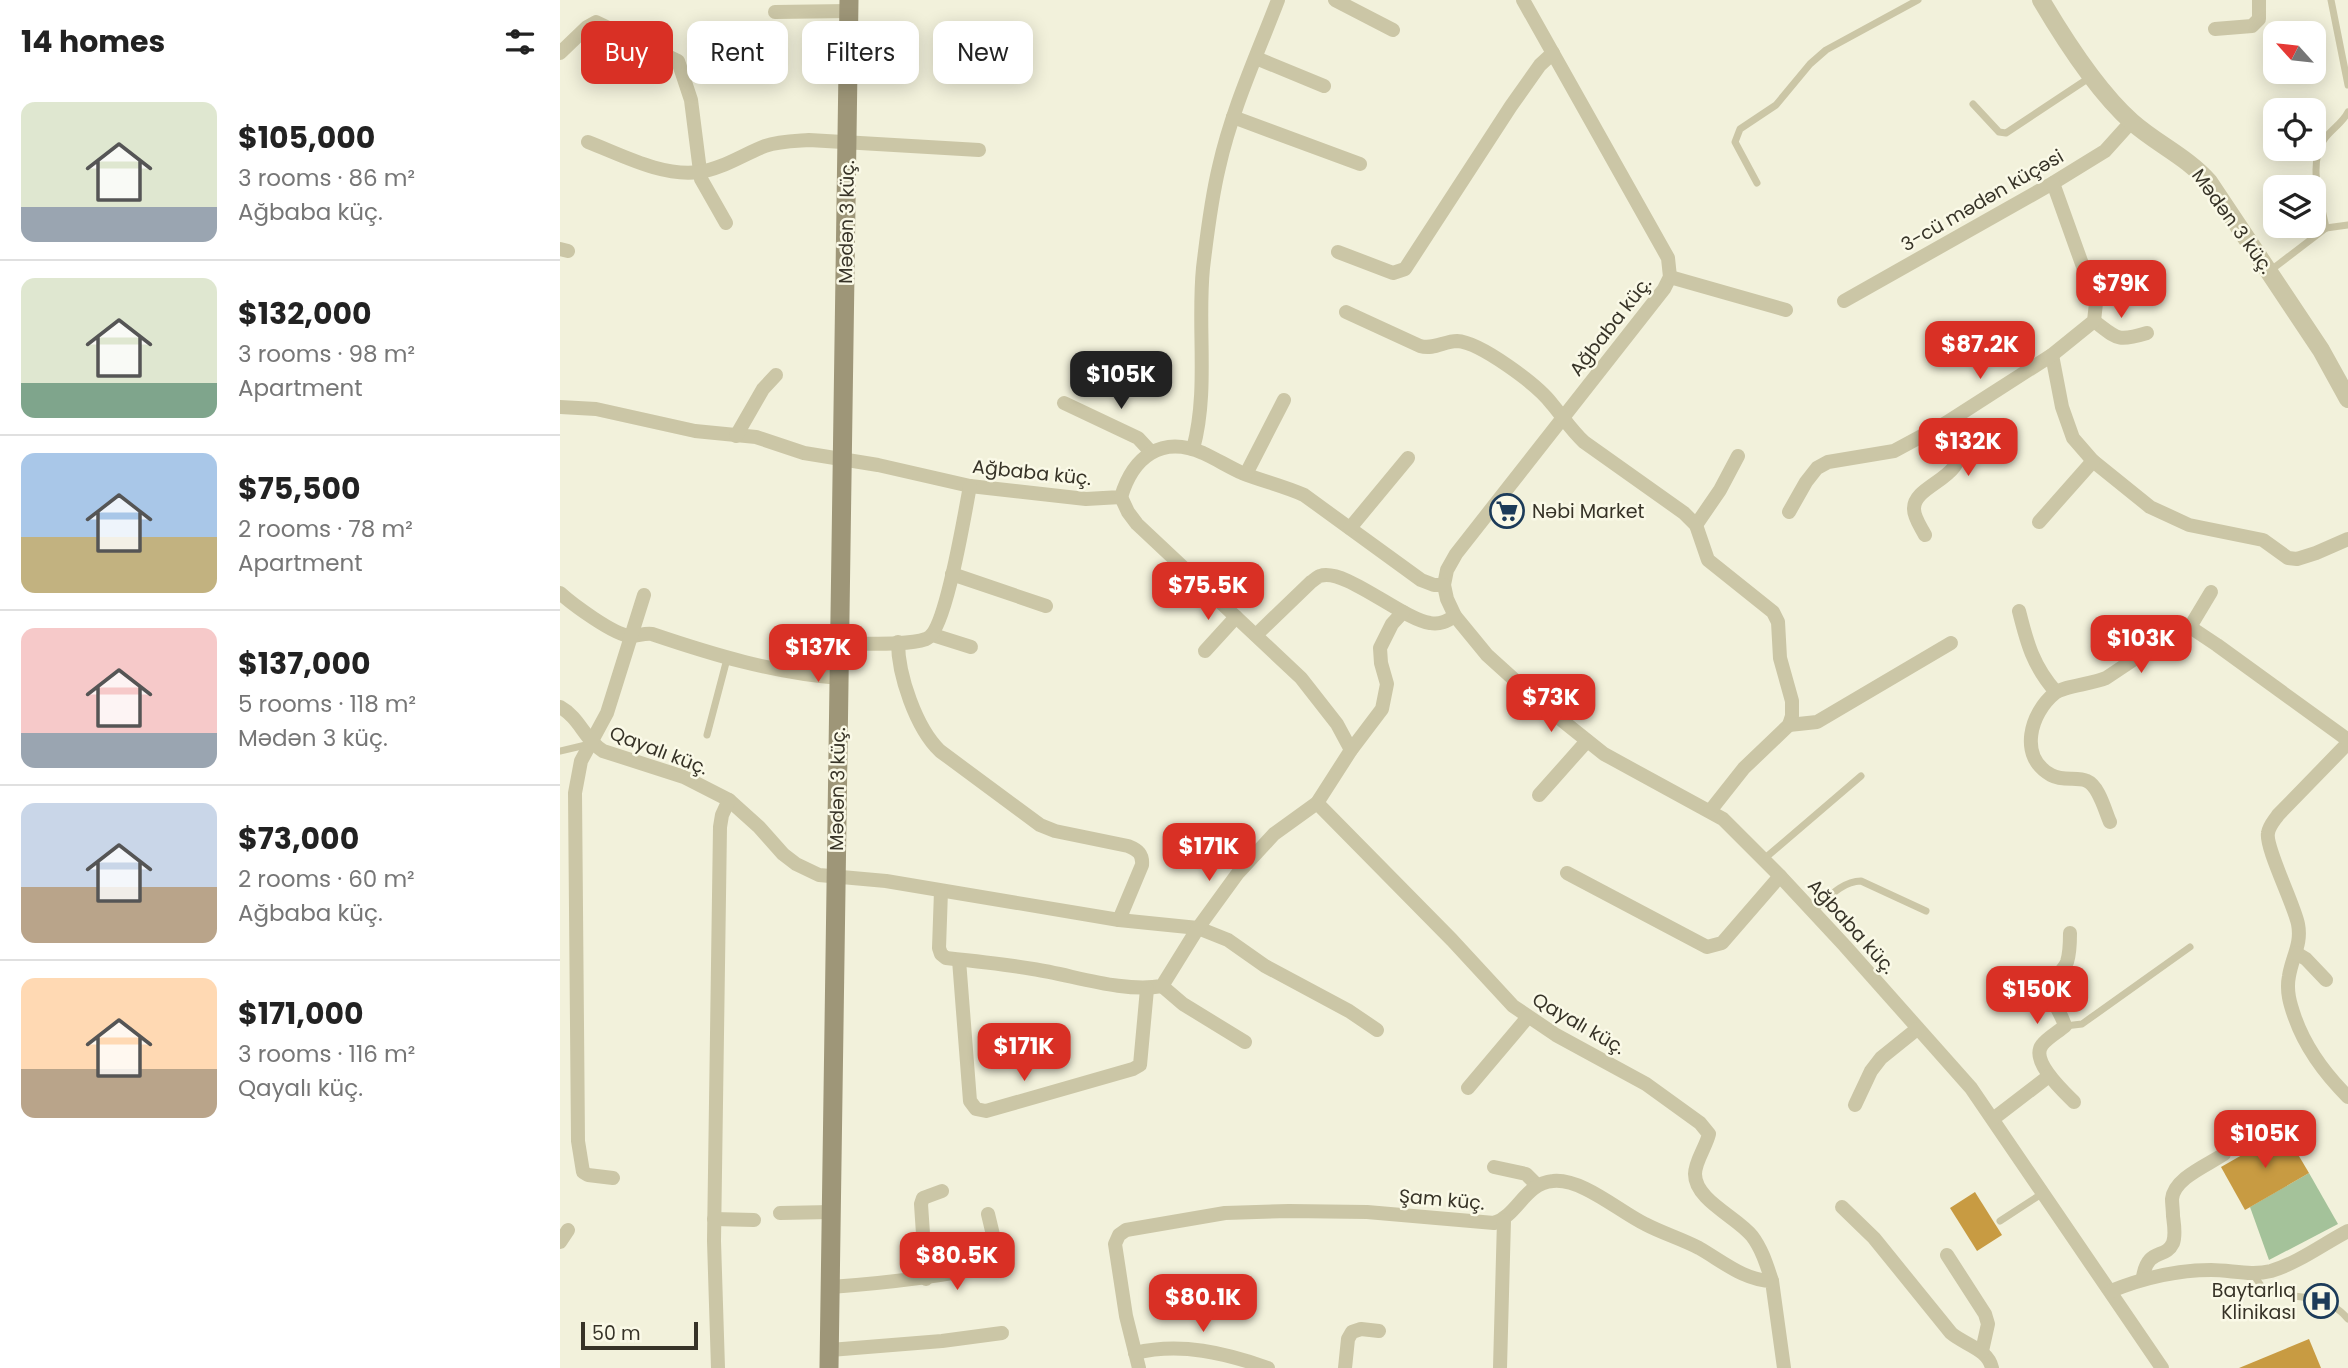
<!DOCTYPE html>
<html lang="en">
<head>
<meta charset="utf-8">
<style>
  body { margin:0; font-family:Poppins,sans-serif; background:#f6f6f6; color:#222; height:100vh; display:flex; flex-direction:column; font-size:26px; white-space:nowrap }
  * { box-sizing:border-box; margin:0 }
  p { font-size:23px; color:#767676 }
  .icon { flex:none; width:38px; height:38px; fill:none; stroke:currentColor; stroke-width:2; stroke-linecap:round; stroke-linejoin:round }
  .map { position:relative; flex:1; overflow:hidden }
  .panel { display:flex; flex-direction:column; background:#fff; width:560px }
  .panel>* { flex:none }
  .hud { position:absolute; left:21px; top:21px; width:665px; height:63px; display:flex; gap:14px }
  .needle { width:46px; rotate:297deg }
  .tools { position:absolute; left:1703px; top:21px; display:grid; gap:14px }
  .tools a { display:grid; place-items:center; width:63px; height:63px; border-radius:14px; background:#fff; box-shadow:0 4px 18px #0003; font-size:35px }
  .scale { position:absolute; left:21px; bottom:18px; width:117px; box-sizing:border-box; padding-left:7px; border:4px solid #373327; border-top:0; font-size:19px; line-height:24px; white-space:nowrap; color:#373327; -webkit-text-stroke:5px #faf9e7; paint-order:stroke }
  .price { position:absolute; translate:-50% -60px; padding:0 16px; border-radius:14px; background:#d93025; color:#fff; font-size:23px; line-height:46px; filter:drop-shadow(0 2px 4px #0008) }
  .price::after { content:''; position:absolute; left:50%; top:42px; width:21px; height:16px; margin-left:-10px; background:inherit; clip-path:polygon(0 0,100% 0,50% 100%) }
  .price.on { background:#222; color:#fff }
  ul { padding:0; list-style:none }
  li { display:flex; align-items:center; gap:21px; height:175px; padding:0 21px }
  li+li { border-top:2px solid #e0e0e0 }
  li span { display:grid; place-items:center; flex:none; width:196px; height:140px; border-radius:14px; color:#555 }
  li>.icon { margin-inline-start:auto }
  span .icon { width:84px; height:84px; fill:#fffc; stroke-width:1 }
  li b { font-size:30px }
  h2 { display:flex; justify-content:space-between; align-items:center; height:84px; padding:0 21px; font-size:30px }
  .chip { padding:0 24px; border-radius:14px; background:#fff; box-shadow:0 4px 18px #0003; font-size:24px; line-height:63px }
  .chip.on { background:#d93025; color:#fff }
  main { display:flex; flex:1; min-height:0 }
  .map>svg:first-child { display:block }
</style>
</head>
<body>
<main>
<section class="panel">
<h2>14 homes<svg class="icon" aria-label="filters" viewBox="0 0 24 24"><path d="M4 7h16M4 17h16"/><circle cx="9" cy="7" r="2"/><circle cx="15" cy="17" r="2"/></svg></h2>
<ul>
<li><span style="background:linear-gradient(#dfe7d0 75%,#9aa5b1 0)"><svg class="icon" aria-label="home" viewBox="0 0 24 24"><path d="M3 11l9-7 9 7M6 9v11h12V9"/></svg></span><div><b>$105,000</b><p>3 rooms · 86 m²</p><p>Ağbaba küç.</p></div></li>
<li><span style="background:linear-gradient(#dfe7d0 75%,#7fa58c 0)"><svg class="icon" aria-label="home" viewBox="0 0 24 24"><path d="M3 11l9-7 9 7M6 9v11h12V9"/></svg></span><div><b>$132,000</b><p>3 rooms · 98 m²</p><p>Apartment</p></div></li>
<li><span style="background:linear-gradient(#a9c7e8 60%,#c2b280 0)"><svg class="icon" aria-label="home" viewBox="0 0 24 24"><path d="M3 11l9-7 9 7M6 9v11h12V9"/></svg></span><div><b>$75,500</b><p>2 rooms · 78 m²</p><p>Apartment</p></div></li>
<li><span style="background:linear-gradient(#f6c9c9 75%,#9aa5b1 0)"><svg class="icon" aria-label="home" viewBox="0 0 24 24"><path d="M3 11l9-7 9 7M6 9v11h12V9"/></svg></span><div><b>$137,000</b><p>5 rooms · 118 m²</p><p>Mədən 3 küç.</p></div></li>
<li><span style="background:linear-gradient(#c9d6e8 60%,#b9a48a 0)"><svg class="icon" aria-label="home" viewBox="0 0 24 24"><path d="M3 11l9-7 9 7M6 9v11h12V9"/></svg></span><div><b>$73,000</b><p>2 rooms · 60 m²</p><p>Ağbaba küç.</p></div></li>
<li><span style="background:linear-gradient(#ffd9b3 65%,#b9a48a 0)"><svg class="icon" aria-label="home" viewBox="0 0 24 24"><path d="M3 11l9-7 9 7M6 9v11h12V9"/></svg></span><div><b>$171,000</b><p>3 rooms · 116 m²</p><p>Qayalı küç.</p></div></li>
</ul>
</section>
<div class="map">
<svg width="1788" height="1368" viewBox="0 0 1788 1368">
  <rect width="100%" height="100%" fill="#f2f1db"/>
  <polygon fill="#a4c29a" points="1749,1173 1778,1224 1709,1260 1690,1207"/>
  <g fill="#c89b42">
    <polygon points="1724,1131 1749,1173 1685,1210 1661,1167"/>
    <polygon points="1415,1192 1442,1235 1417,1251 1390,1208"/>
    <polygon points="1749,1339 1761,1368 1679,1368"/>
  </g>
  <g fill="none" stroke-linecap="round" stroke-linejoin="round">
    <g stroke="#cbc6a6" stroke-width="7">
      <polyline points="1771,0 1788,85"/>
      <polyline points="1413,104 1439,132 1446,133 1532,76"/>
      <polyline points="1197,183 1175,142 1180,129 1216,105 1250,64 1266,50 1358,0"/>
      <path d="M 1766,228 C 1761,202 1748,166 1763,141 C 1770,130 1782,124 1788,112"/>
      <polyline points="1711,270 1766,228 1788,225"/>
      <polyline points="147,735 167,659"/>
      <polyline points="0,751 30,744"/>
      <polyline points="1204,859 1301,776"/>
      <path d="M 1253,911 C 1267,899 1282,881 1301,881 L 1366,911"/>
      <polyline points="1505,1026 1522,1024 1630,947"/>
      <polyline points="1440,1221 1483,1193"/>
      <path d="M 1693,1274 L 1704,1290 C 1734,1300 1766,1292 1788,1319"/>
    </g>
    <g stroke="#cbc6a6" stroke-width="14">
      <polyline points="775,0 833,30"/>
      <polyline points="963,0 1108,258 1110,277 1104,289 896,554 887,570 884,585 887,599 895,616 927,655 979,702 1044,754 1163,819 1220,876 1285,946 1411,1088 1602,1368"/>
      <polyline points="215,12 289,11"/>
      <polyline points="1655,29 1692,26 1699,19 1699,0"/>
      <polyline points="0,53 27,27 36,22 118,61 131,100 141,179 166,223"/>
      <polyline points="696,58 764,86"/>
      <polyline points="673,117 800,164"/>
      <path d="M 28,142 C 62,155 102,177 139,172 C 162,169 184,154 205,146 C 219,141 235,141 249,140 L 419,150"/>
      <polyline points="0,249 8,251"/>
      <polyline points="778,252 833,273 845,269 951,106 980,65 993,53"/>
      <polyline points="1110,277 1226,310"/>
      <polyline points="1284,301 1493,183 1545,151 1572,121"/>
      <path d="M 786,312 L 860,346 C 874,350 884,341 897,341 C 920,342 978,385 992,404 C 1003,417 1011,430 1024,442 L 1124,513 L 1136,525 L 1148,560 L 1213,612 L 1218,622 L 1220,658 L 1232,701 L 1232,716 L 1229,725 L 1184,768 L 1150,811"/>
      <path d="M 1534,321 C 1558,339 1557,342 1587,333"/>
      <polyline points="1492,355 1502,407 1513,438 1533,461 1590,507 1629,525 1703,540 1728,558 1737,559 1756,553 1788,539"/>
      <polyline points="504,403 578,438 591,452"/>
      <path d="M 0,407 L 36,409 L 135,431 L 196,437 L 244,453 L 318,465 L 410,486 L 526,499 L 561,497 C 573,457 601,435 643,453 C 656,459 669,467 682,473 C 702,481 724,486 744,495 L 861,580 L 874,585 L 884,585"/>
      <polyline points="176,436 203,389 216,375"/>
      <path d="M 633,449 C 649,391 637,327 643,268 C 647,234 651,200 659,167 C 672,109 697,55 718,0"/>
      <polyline points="686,474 724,400"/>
      <polyline points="561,497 568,512 577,524 741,678 777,724 791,750"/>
      <polyline points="1229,512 1246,482 1257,468 1268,462 1334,451 1386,423 1492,355 1534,321 1536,303 1493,183"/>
      <polyline points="1479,522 1533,461"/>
      <polyline points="1136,525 1160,490 1178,456"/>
      <polyline points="790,528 848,458"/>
      <path d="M 1365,535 C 1361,527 1354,518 1354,509 C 1353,484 1410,478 1397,443 C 1394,436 1389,429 1386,423"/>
      <polyline points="392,574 486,606"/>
      <path d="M 0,593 C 12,604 54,635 70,636 C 78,636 84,633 92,634 C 154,655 214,673 279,678"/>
      <path d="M 1459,611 C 1467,643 1473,666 1496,692"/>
      <polyline points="1630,627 1651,592"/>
      <polyline points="373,635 411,647"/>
      <path d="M 696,635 L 751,582 C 753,581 758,576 760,576 C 784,567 842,619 870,623 C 880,625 887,621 895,616"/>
      <path d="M 338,642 C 338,675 356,728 380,751 L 480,825 L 495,831 L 568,846 C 578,850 583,854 582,865 L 559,920"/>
      <path d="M 280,644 C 303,643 345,646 366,639 C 386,632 405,511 410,486"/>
      <polyline points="645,651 676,617"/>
      <path d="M 0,707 C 20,718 24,739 43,751 L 124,777 L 169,800 L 199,827 L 223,854 L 236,864 L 259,875 L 326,881 L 559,920 L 638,928 L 668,940 L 705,966 L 789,1011 L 817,1030"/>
      <polyline points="1229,725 1257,722 1391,643"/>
      <path d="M 1788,743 L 1718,815 C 1714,821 1709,826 1708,833 C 1705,847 1734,904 1738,924 C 1742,944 1732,957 1729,976 C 1726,991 1730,1004 1735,1018 C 1746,1049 1765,1074 1788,1097"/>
      <polyline points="979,795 1027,741"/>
      <path d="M 757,803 L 892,940 L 953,1006 L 996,1035 L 1086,1084 L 1140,1123 L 1149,1134 C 1146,1147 1135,1161 1135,1174 C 1135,1200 1177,1217 1192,1236 C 1202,1249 1207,1266 1212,1281"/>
      <path d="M 1550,822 C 1545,811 1539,786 1527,781 C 1517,776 1504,782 1491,775 C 1458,757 1470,713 1495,693 C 1504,686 1532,684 1546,678 L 1624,626 L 1630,627 L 1657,645 L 1788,740"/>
      <polyline points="1007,873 1147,947 1162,943 1220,876"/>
      <path d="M 381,891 L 379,948 L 381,954 L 386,958 C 415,961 444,964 473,969 C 513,975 563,993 602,986 L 638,928 L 678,873 L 714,834 L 757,803 L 791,750 L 822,709 L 827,684 L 821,663 L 820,648 L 832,624 L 843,612"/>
      <path d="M 1510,933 C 1510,942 1510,953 1507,962 C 1503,972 1490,980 1489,990 C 1489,997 1502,1014 1505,1026 C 1498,1032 1487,1038 1482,1045 C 1470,1061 1503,1091 1514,1102"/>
      <polyline points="1736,953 1746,959 1766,980"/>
      <polyline points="399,960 410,1101 416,1109 426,1111 573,1069 580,1065 587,989"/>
      <polyline points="602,986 623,1004 685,1042"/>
      <polyline points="908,1088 968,1017"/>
      <polyline points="1295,1105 1311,1071 1321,1058 1357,1029"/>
      <polyline points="1433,1119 1489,1076"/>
      <polyline points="934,1167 966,1174 977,1185"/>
      <polyline points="53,1178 28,1175 23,1172 18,1141 15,793 21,761 47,713 84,595"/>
      <path d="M 1282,1207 L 1314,1238 L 1391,1333 C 1405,1345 1428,1349 1432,1368"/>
      <polyline points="220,1213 271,1212"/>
      <polyline points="154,1219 194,1220"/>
      <polyline points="0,1242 8,1230"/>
      <polyline points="1387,1255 1425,1314 1428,1324 1422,1351"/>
      <path d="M 1583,1277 C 1588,1247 1605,1260 1613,1243 C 1616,1235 1614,1224 1613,1216 C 1613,1210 1612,1204 1612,1199 C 1614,1178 1648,1165 1664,1154"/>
      <polyline points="366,1279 361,1204 363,1198 382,1191"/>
      <path d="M 271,1287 C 327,1283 380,1277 435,1265 L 439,1260 L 428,1214"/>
      <path d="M 1551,1291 C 1583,1278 1616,1270 1651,1270 C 1671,1270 1691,1276 1711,1271 C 1738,1263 1763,1244 1788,1231"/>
      <polyline points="270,1350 382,1341 442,1333"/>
      <path d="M 575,1353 C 621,1342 665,1353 708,1368"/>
      <polyline points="158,1368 154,1241 160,827 162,815 169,800"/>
      <path d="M 579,1368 L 566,1316 L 555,1244 L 559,1235 L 566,1230 L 665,1213 L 729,1211 L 807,1212 L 934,1223 C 958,1215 965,1183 993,1181 C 1022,1178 1060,1212 1085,1224 C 1102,1233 1122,1239 1139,1248 C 1162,1261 1185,1281 1212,1281 L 1224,1368"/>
      <polyline points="785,1368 788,1339 792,1332 801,1329 819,1331"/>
      <polyline points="940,1368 944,1220"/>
    </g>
    <path stroke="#cbc6a6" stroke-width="18" d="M 1481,0 C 1504,39 1538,92 1572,122 C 1597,144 1627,157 1649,182 L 1761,350 L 1788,399"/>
    <polyline stroke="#9e9678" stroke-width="19" points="269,1368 289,0"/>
  </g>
  <defs>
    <g id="supermarket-ring" transform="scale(1.75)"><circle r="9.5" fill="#faf9e7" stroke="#1c3b59" stroke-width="1.5"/><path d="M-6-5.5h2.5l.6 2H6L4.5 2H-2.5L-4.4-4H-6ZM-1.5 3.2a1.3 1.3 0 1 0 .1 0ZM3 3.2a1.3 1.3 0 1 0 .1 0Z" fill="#1c3b59"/></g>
    <g id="hospital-ring" transform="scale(1.75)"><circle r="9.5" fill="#faf9e7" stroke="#1c3b59" stroke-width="1.5"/><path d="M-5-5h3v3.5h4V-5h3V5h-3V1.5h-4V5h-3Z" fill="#1c3b59"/></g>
  </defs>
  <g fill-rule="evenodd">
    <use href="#supermarket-ring" x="947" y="511"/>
    <use href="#hospital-ring" x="1761" y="1301"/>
  </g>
  <g text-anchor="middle" stroke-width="5" stroke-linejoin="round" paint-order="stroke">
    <g font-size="19" fill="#373327" stroke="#faf9e7">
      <text transform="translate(1422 200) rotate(-30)" y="7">3-cü mədən küçəsi</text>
      <text transform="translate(1673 221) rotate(54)" y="7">Mədən 3 küç.</text>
      <text transform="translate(286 222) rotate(-89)" y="7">Mədən 3 küç.</text>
      <text transform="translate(1050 326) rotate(-52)" y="7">Ağbaba küç.</text>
      <text transform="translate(472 472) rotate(6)" y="7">Ağbaba küç.</text>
      <text transform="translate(99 750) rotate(21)" y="7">Qayalı küç.</text>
      <text transform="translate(277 789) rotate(-89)" y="7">Mədən 3 küç.</text>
      <text transform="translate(1292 926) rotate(48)" y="7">Ağbaba küç.</text>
      <text transform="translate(1019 1023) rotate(30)" y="7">Qayalı küç.</text>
      <text transform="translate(882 1199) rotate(5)" y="7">Şam küç.</text>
    </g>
    <g font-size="19" fill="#373327" stroke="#faf9e7" text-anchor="start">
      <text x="972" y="518">Nəbi Market</text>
      <text x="1736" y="1297" text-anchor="end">Baytarlıq<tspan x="1736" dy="22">Klinikası</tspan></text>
    </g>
  </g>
</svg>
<div class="tools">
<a><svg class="needle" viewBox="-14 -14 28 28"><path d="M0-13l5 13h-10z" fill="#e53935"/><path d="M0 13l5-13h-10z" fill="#767676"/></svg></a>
<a><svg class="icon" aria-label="locate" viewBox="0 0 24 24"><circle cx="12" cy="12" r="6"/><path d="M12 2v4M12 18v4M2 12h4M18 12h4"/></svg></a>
<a><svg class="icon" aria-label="layers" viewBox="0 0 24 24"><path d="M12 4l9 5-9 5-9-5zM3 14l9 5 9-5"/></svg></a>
</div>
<div class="scale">50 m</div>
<b class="price" style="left:1561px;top:320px">$79K</b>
<b class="price" style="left:1420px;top:381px">$87.2K</b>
<b class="price on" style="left:561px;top:411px">$105K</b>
<b class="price" style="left:1408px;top:478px">$132K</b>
<b class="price" style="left:648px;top:622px">$75.5K</b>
<b class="price" style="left:1581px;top:675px">$103K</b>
<b class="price" style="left:258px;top:684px">$137K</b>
<b class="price" style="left:991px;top:734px">$73K</b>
<b class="price" style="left:649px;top:883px">$171K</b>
<b class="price" style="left:1477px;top:1026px">$150K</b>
<b class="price" style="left:464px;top:1083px">$171K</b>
<b class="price" style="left:1705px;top:1170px">$105K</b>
<b class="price" style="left:397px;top:1292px">$80.5K</b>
<b class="price" style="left:643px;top:1334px">$80.1K</b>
<div class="hud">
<a class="chip on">Buy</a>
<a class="chip">Rent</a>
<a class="chip">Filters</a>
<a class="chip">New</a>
</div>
</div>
</main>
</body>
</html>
